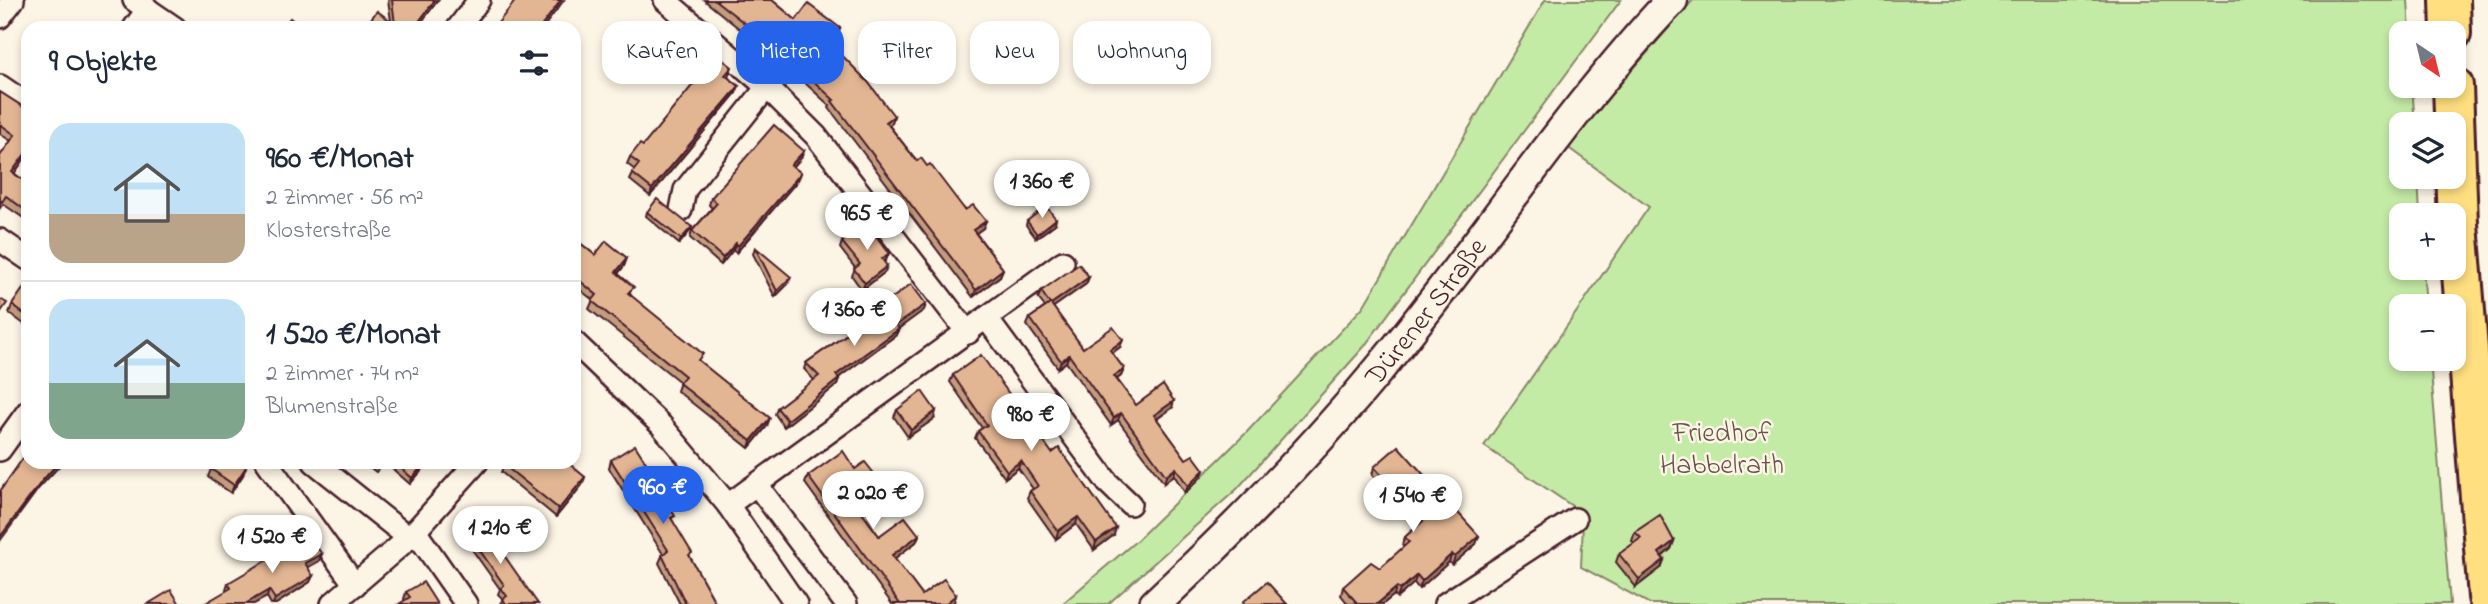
<!DOCTYPE html>
<html lang="de">
<head>
<meta charset="utf-8">
<style>
  body { margin:0; font-family:"Indie Flower",sans-serif; background:#f2f2f3; color:#1f2937; height:100vh; display:flex; flex-direction:column; font-size:26px; white-space:nowrap }
  * { box-sizing:border-box; margin:0 }
  p { font-size:23px; color:#747a83 }
  .icon { flex:none; width:38px; height:38px; fill:none; stroke:currentColor; stroke-width:2; stroke-linecap:round; stroke-linejoin:round }
  .map { position:relative; flex:1; overflow:hidden }
  .panel { position:absolute; left:21px; top:21px; width:560px; height:448px; display:flex; flex-direction:column; background:#fff; border-radius:21px; box-shadow:0 4px 10px #0003 }
  .panel>* { flex:none }
  .top-card { position:absolute; left:602px; top:21px; width:665px; height:63px; display:flex; gap:14px }
  .needle { width:46px; rotate:145deg }
  .fabs { position:absolute; left:2389px; top:21px; display:grid; gap:14px }
  .fabs a { display:grid; place-items:center; width:77px; height:77px; border-radius:14px; background:#fff; box-shadow:0 4px 10px #0003; font-size:35px }
  .price { position:absolute; translate:-50% -60px; padding:0 16px; border-radius:24px; background:#fff; color:#222; font-size:23px; line-height:46px; filter:drop-shadow(0 2px 4px #0008) }
  .price::after { content:''; position:absolute; left:50%; top:42px; width:21px; height:16px; margin-left:-10px; background:inherit; clip-path:polygon(0 0,100% 0,50% 100%) }
  .price.on { background:#2563eb; color:#fff }
  ul { padding:0; list-style:none }
  li { display:flex; align-items:center; gap:21px; height:175px; padding:0 28px }
  li+li { border-top:2px solid #e0e1e3 }
  li span { display:grid; place-items:center; flex:none; width:196px; height:140px; border-radius:21px; color:#555 }
  li>.icon { margin-inline-start:auto }
  span .icon { width:84px; height:84px; fill:#fffc; stroke-width:1 }
  li b { font-size:30px }
  h2 { display:flex; justify-content:space-between; align-items:center; height:84px; padding:0 28px; font-size:30px }
  .chip { padding:0 24px; border-radius:21px; background:#fff; box-shadow:0 4px 10px #0003; font-size:24px; line-height:63px }
  .chip.on { background:#2563eb; color:#fff }
  .map>svg:first-child { display:block }
</style>
</head>
<body>
<div class="map">
<svg width="2488" height="604" viewBox="0 0 2488 604">
  <rect width="100%" height="100%" fill="#fcf5e5"/>
  <filter id="ink" filterUnits="userSpaceOnUse"><feTurbulence type="fractalNoise" baseFrequency=".0143" numOctaves="2"/><feDisplacementMap in="SourceGraphic" scale="14" xChannelSelector="R" yChannelSelector="G"/><feConvolveMatrix kernelMatrix="1 2 1 2 8 2 1 2 1" color-interpolation-filters="sRGB"/></filter>
  <g filter="url(#ink)">
    <g fill="#c4eba6" stroke="#878568" stroke-width="2">
      <polygon points="1545,0 1621,0 1363,348 1237,489 1108,604 1062,604 1136,541 1246,433 1363,307"/>
      <polygon points="1693,0 2408,0 2410,33 2401,33 2401,86 2412,86 2415,124 2401,124 2401,177 2418,177 2420,215 2401,215 2401,268 2423,268 2426,306 2401,306 2401,359 2430,359 2450,604 1650,604 1581,567 1583,522 1572,506 1484,446 1649,207 1566,146"/>
    </g>
    <g fill="none" stroke-linecap="round" stroke-linejoin="round">
      <g stroke="#4a1f2b" stroke-width="26">
        <g id="street">
          <polyline points="134,0 175,28"/>
          <polyline points="665,0 767,87 816,136 968,333"/>
          <polyline points="0,17 13,0"/>
          <polyline points="134,28 148,9"/>
          <polyline points="458,28 479,0"/>
          <polyline points="0,86 28,105"/>
          <polyline points="681,210 685,190 767,87"/>
          <polyline points="0,240 28,259"/>
          <polyline points="987,319 1108,483 1130,504"/>
          <polyline points="574,342 661,425 728,505 796,604"/>
          <polyline points="0,450 28,411"/>
          <polyline points="267,462 355,585"/>
          <polyline points="314,462 409,538"/>
          <polyline points="757,485 846,604"/>
          <polyline points="728,505 1063,262"/>
          <polyline points="415,531 466,604"/>
          <polyline points="332,604 409,538 477,462"/>
          <polyline points="1445,604 1575,519"/>
        </g>
      </g>
      <g stroke="#4a1f2b" stroke-width="35">
        <g id="secondary">
          <path id="s1" d="M 1155,604 C 1236,528 1315,448 1385,362 C 1483,243 1566,112 1672,0"/>
        </g>
      </g>
      <g stroke="#4a1f2b" stroke-width="44">
        <g id="highway">
          <polyline points="2450,0 2451,33"/>
          <polyline points="2453,86 2458,224 2488,597"/>
        </g>
      </g>
      <use href="#street" stroke="#fcf5e5" stroke-width="21"/>
      <use href="#secondary" stroke="#fcf5e5" stroke-width="30"/>
      <use href="#highway" stroke="#ffdf80" stroke-width="38"/>
    </g>
    <g fill="#c39d7e" stroke="#4a1f2b" stroke-width="2">
      <polygon points="388,0 438,0 417,28 364,28 391,21"/>
      <polygon points="704,0 772,0 796,20 840,28 837,35 830,43 892,123 889,125 917,161 983,228 976,233 1003,269 1000,276 973,297 829,108 830,106 804,82 805,79 800,74 803,67 814,55 790,35 773,56"/>
      <polygon points="732,67 728,76 736,93 650,196 630,180 635,170 627,164 630,157"/>
      <polygon points="0,92 28,110 28,156 27,155 14,173 28,184 28,221 3,204 0,208 0,156 11,141 0,134"/>
      <polygon points="804,151 801,158 793,167 801,173 798,180 736,253 733,250 721,265 690,238 692,231 712,208 709,205 711,198"/>
      <polygon points="647,212 692,227 690,231 679,244 646,216"/>
      <polygon points="1027,221 1055,224 1036,238 1026,225"/>
      <polygon points="574,238 595,255 627,258 624,266 618,274 631,294 630,295 767,426 749,448 677,391 680,382 589,309 593,300 574,285"/>
      <polygon points="842,242 889,253 886,260 884,262 885,272 862,290 852,276 855,268 840,248"/>
      <polygon points="755,247 788,284 775,297 753,254"/>
      <polygon points="1089,277 1086,284 1053,307 1083,348 1120,347 1112,353 1124,369 1121,376 1117,379 1136,405 1172,408 1157,419 1186,459 1204,470 1201,477 1185,493 1174,475 1164,483 1118,420 1111,425 1066,362 1058,368 1027,325 1030,318 1045,307 1038,298 1041,291"/>
      <polygon points="28,284 28,327 9,313 12,305"/>
      <polygon points="926,304 924,310 899,328 896,335 838,378 837,385 784,427 775,414 777,408 814,380 804,369 806,363 881,310 882,306"/>
      <polygon points="953,375 1052,453 1114,535 1094,550 1076,524 1056,539 1027,498 1030,491 1033,489 1018,468 1005,478 975,438 978,431 982,428 950,382"/>
      <polygon points="897,410 934,419 908,437 894,417"/>
      <polygon points="611,460 655,484 690,557 716,604 680,604 659,563 663,554 609,468"/>
      <polygon points="363,462 383,462 376,472"/>
      <polygon points="387,462 429,462 410,484 387,464"/>
      <polygon points="504,465 585,477 582,485 556,517 501,472"/>
      <polygon points="1374,467 1479,536 1476,544 1452,565 1449,562 1419,589 1414,583 1397,598 1394,595 1383,604 1348,604 1341,595 1343,587 1380,568 1404,547 1402,545 1405,537 1417,526 1372,475"/>
      <polygon points="211,469 243,475 231,493 208,477"/>
      <polygon points="808,476 876,476 874,484 853,499 879,536 919,535 916,542 894,558 922,595 956,595 954,602 952,604 892,604 805,483"/>
      <polygon points="464,528 538,604 501,604 503,599 498,594 500,589 461,534"/>
      <polygon points="1635,532 1674,541 1671,549 1662,557 1664,560 1661,568 1636,587 1616,562 1619,554 1635,543 1632,541"/>
      <polygon points="319,561 308,567 310,582 276,604 271,604 267,597 227,591 226,589 228,583"/>
      <polygon points="406,592 437,604 405,600 404,599"/>
    </g>
    <g fill="#9f7f67" stroke="#4a1f2b" stroke-width="2">
      <polygon points="435,0 438,0 417,28 414,28"/>
      <polygon points="561,0 564,0 543,28 540,28"/>
      <polygon points="792,28 790,35 773,56 776,48"/>
      <polygon points="840,28 837,35 826,48 828,41"/>
      <polygon points="739,86 736,93 650,196 652,189"/>
      <polygon points="894,116 892,123 884,130 886,122"/>
      <polygon points="28,150 27,155 10,180 12,172"/>
      <polygon points="804,151 801,158 789,172 791,165"/>
      <polygon points="801,173 798,180 736,253 738,246"/>
      <polygon points="1056,219 1055,224 1036,238 1037,234"/>
      <polygon points="986,221 983,228 971,237 973,230"/>
      <polygon points="692,227 690,231 679,244 681,239"/>
      <polygon points="736,243 733,250 721,265 723,258"/>
      <polygon points="889,253 886,260 879,265 882,259"/>
      <polygon points="627,258 624,266 613,279 616,272"/>
      <polygon points="887,266 885,272 862,290 865,283"/>
      <polygon points="1003,269 1000,276 973,297 976,290"/>
      <polygon points="791,277 788,284 775,297 777,291"/>
      <polygon points="1089,277 1086,284 1048,311 1051,304"/>
      <polygon points="926,304 924,310 894,332 896,325"/>
      <polygon points="899,329 896,335 834,381 836,375"/>
      <polygon points="1123,340 1120,347 1107,357 1110,350"/>
      <polygon points="1069,355 1066,362 1058,368 1061,361"/>
      <polygon points="1124,369 1121,376 1112,382 1114,376"/>
      <polygon points="839,379 837,385 784,427 787,420"/>
      <polygon points="1174,401 1172,408 1152,422 1154,415"/>
      <polygon points="936,411 934,419 908,437 911,430"/>
      <polygon points="1121,413 1118,420 1111,425 1114,418"/>
      <polygon points="770,418 767,426 749,448 751,441"/>
      <polygon points="1021,461 1018,468 1005,478 1007,471"/>
      <polygon points="59,462 63,462 39,488 0,541 0,537 42,481"/>
      <polygon points="426,462 429,462 410,484 412,478"/>
      <polygon points="246,467 243,475 231,493 234,485"/>
      <polygon points="1176,468 1174,475 1164,483 1166,476"/>
      <polygon points="1204,470 1201,477 1185,493 1188,486"/>
      <polygon points="876,476 874,484 848,503 850,496"/>
      <polygon points="585,477 582,485 556,517 559,509"/>
      <polygon points="1078,517 1076,524 1056,539 1058,531"/>
      <polygon points="1116,528 1114,535 1094,550 1096,542"/>
      <polygon points="919,535 916,542 890,562 892,555"/>
      <polygon points="1479,536 1476,544 1452,565 1455,557"/>
      <polygon points="1674,541 1671,549 1656,561 1659,553"/>
      <polygon points="322,554 319,561 303,570 305,563"/>
      <polygon points="1452,554 1449,562 1419,589 1422,581"/>
      <polygon points="1664,560 1661,568 1636,587 1639,579"/>
      <polygon points="1417,575 1414,583 1397,598 1400,590"/>
      <polygon points="313,576 310,582 276,604 273,604 275,599"/>
      <polygon points="1397,587 1394,595 1383,604 1377,604"/>
      <polygon points="269,590 267,597 254,604 245,604"/>
      <polygon points="956,595 954,602 952,604 945,604"/>
    </g>
    <g fill="#e3b693" stroke="#4a1f2b" stroke-width="2">
      <polygon points="392,0 435,0 414,28 364,28 377,11 395,24"/>
      <polygon points="516,0 561,0 540,28 494,28"/>
      <polygon points="715,0 772,0 796,20 808,4 840,28 828,41 868,82 894,116 886,122 917,161 921,158 927,166 930,164 965,210 973,205 986,221 973,230 1003,269 976,290 832,101 834,100 807,75 809,73 803,67 819,50 792,28 776,48"/>
      <polygon points="290,18 303,28 283,28"/>
      <polygon points="717,55 732,67 725,75 739,86 652,189 632,173 639,164 630,157 640,144 643,146"/>
      <polygon points="0,92 28,110 28,150 12,172 28,184 28,212 6,196 2,202 0,200 0,156 15,135 0,124"/>
      <polygon points="774,125 804,151 791,165 801,173 738,246 736,243 723,258 692,231 717,203 711,198"/>
      <polygon points="657,199 692,227 681,239 647,212"/>
      <polygon points="1046,206 1056,219 1037,234 1027,221"/>
      <polygon points="866,223 889,253 882,259 887,266 865,283 854,269 860,264 842,242"/>
      <polygon points="574,238 595,255 606,241 627,258 616,272 634,287 628,293 703,354 698,360 770,418 751,441 679,383 685,376 592,301 597,295 574,276"/>
      <polygon points="755,247 791,277 777,291"/>
      <polygon points="1079,264 1089,277 1051,304 1083,348 1113,327 1123,340 1110,350 1124,369 1114,376 1136,405 1163,385 1174,401 1154,415 1186,459 1193,455 1204,470 1188,486 1176,468 1166,476 1121,413 1114,418 1069,355 1061,361 1030,318 1050,304 1041,291"/>
      <polygon points="27,283 28,284 28,317 12,305"/>
      <polygon points="911,284 926,304 896,325 899,329 836,375 839,379 787,420 777,408 819,376 806,363 884,308 882,306"/>
      <polygon points="0,299 7,303 0,313"/>
      <polygon points="981,355 1052,453 1059,448 1116,528 1096,542 1078,517 1058,531 1030,491 1038,486 1021,461 1007,471 978,431 987,425 953,375"/>
      <polygon points="922,391 936,411 911,430 897,410"/>
      <polygon points="635,445 657,480 654,481 675,516 671,518 692,553 689,555 716,604 686,604 662,555 668,550 611,460"/>
      <polygon points="1398,446 1479,536 1455,557 1452,554 1422,581 1417,575 1400,590 1397,587 1377,604 1358,604 1343,587 1371,562 1380,568 1409,542 1405,537 1423,521 1374,467"/>
      <polygon points="28,451 28,462 59,462 42,481 0,537 0,491"/>
      <polygon points="843,451 855,469 865,462 876,476 850,496 879,536 905,517 919,535 892,555 922,595 944,579 956,595 945,604 900,604 808,476"/>
      <polygon points="216,462 239,462 246,467 234,485 211,469"/>
      <polygon points="394,462 426,462 412,478"/>
      <polygon points="506,462 567,462 585,477 559,509 504,465"/>
      <polygon points="1660,515 1674,541 1659,553 1664,560 1639,579 1619,554 1641,538 1635,532"/>
      <polygon points="478,518 538,604 506,604 503,599 507,596 501,588 504,585 464,528"/>
      <polygon points="308,536 322,554 305,563 313,576 275,599 269,590 245,604 204,604 231,588 228,583"/>
      <polygon points="423,582 437,604 399,604 410,597 406,592"/>
      <polygon points="1267,582 1287,604 1245,604 1243,602"/>
      <polygon points="171,590 180,604 148,604"/>
    </g>
  </g>
  <g text-anchor="middle" stroke-width="5" stroke-linejoin="round" paint-order="stroke">
    <g font-size="28" fill="#4a1f2b" stroke="#fcf5e5">
      <text dy="10" stroke="none"><textPath href="#s1" startOffset="399">Dürener Straße</textPath></text>
    </g>
    <g font-size="28" fill="#68524a" stroke="#fcf5e5">
      <text x="1722" y="441">Friedhof<tspan x="1722" dy="32">Habbelrath</tspan></text>
    </g>
  </g>
</svg>
<div class="fabs">
<a><svg class="needle" viewBox="-14 -14 28 28"><path d="M0-13l5 13h-10z" fill="#e53935"/><path d="M0 13l5-13h-10z" fill="#747a83"/></svg></a>
<a><svg class="icon" aria-label="layers" viewBox="0 0 24 24"><path d="M12 4l9 5-9 5-9-5zM3 14l9 5 9-5"/></svg></a>
<a>+</a>
<a>−</a>
</div>
<b class="price" style="left:1042px;top:220px">1 360 €</b>
<b class="price" style="left:867px;top:252px">965 €</b>
<b class="price" style="left:854px;top:348px">1 360 €</b>
<b class="price" style="left:1031px;top:453px">980 €</b>
<b class="price on" style="left:663px;top:526px">960 €</b>
<b class="price" style="left:873px;top:531px">2 020 €</b>
<b class="price" style="left:1413px;top:534px">1 540 €</b>
<b class="price" style="left:500px;top:566px">1 210 €</b>
<b class="price" style="left:272px;top:575px">1 520 €</b>
<div class="top-card">
<a class="chip">Kaufen</a>
<a class="chip on">Mieten</a>
<a class="chip">Filter</a>
<a class="chip">Neu</a>
<a class="chip">Wohnung</a>
</div>
<section class="panel">
<h2>9 Objekte<svg class="icon" aria-label="filters" viewBox="0 0 24 24"><path d="M4 7h16M4 17h16"/><circle cx="9" cy="7" r="2"/><circle cx="15" cy="17" r="2"/></svg></h2>
<ul>
<li><span style="background:linear-gradient(#bfe0f5 65%,#b9a48a 0)"><svg class="icon" aria-label="home" viewBox="0 0 24 24"><path d="M3 11l9-7 9 7M6 9v11h12V9"/></svg></span><div><b>960 €/Monat</b><p>2 Zimmer · 56 m²</p><p>Klosterstraße</p></div></li>
<li><span style="background:linear-gradient(#bfe0f5 60%,#7fa58c 0)"><svg class="icon" aria-label="home" viewBox="0 0 24 24"><path d="M3 11l9-7 9 7M6 9v11h12V9"/></svg></span><div><b>1 520 €/Monat</b><p>2 Zimmer · 74 m²</p><p>Blumenstraße</p></div></li>
</ul>
</section>
</div>
</body>
</html>
